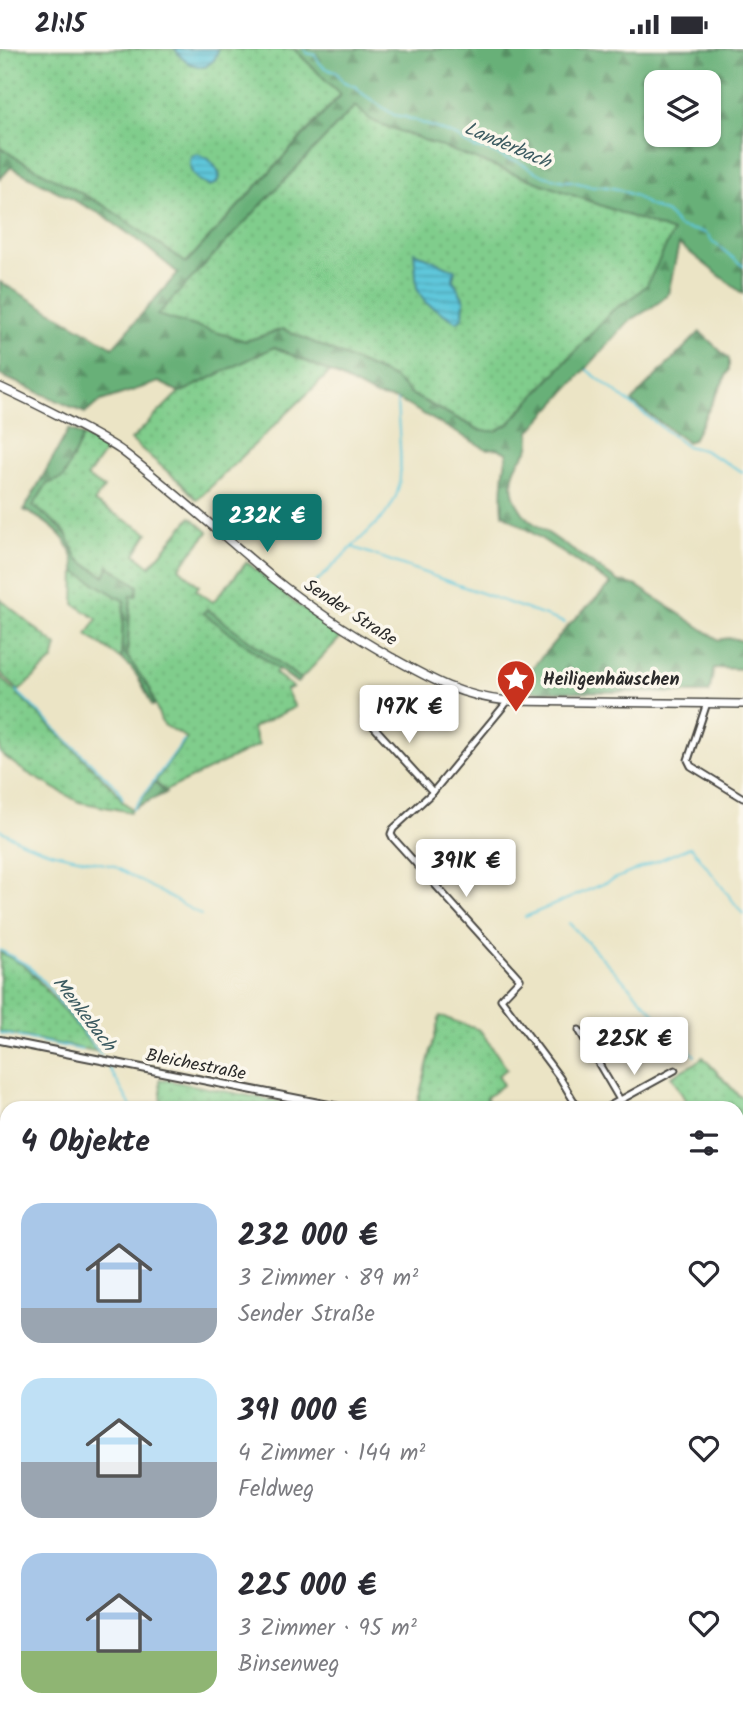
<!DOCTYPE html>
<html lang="de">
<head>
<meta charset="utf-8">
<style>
  body { margin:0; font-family:Kalam,sans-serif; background:#f2f2f3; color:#2b2b33; height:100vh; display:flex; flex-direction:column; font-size:26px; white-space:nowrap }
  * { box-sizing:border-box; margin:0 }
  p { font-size:23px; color:#7c7c81 }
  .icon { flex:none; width:38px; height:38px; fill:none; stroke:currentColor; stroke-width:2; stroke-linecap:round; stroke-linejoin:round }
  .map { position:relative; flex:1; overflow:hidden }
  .side { position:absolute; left:0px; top:1052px; width:744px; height:625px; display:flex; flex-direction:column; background:#fff; border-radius:21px 21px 0 0; box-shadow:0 2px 5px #0004 }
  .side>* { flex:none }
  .buttons { position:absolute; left:644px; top:21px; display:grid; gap:14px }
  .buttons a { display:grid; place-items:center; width:77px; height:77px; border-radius:14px; background:#fff; box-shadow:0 2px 5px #0004; font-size:35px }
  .price { position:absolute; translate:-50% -60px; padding:0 16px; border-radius:7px; background:#fff; color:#222; font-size:23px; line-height:46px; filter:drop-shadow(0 2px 4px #0008) }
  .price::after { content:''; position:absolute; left:50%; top:42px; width:21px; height:16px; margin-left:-10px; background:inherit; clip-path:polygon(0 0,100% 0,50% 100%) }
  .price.current { background:#0f766e; color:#fff }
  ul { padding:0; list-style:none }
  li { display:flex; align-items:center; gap:21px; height:175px; padding:0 21px }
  li span { display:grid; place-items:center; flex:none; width:196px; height:140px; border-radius:21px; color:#555 }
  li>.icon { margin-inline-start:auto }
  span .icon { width:84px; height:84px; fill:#fffc; stroke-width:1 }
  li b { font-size:30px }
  h2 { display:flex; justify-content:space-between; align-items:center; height:84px; padding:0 21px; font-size:30px }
  .status { display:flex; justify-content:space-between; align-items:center; height:49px; padding:0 35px; background:#fff; direction:ltr }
  .status svg { height:19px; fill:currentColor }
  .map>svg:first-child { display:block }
</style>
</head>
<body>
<div class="status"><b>21:15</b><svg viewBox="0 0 49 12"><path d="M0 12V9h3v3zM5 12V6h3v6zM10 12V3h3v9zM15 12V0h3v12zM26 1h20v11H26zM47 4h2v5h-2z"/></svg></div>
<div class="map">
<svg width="743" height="1675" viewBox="0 0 743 1675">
  <defs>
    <pattern id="grass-dots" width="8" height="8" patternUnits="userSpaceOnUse" patternTransform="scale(1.75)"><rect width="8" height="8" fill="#80cd8c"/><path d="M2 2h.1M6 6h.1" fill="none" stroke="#6fb079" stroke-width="1.8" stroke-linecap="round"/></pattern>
    <pattern id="forest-firs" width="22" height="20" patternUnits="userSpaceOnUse" patternTransform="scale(1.75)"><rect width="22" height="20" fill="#68b078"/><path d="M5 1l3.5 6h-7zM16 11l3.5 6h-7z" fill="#568f63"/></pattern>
    <pattern id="water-rules" width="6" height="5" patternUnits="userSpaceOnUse" patternTransform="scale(1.75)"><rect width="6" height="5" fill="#5fc7db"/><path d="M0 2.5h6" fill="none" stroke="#4fa2b2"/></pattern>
  </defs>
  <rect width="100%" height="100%" fill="#fbf7ec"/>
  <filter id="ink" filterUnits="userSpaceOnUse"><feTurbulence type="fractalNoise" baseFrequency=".0143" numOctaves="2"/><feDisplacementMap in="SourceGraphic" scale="14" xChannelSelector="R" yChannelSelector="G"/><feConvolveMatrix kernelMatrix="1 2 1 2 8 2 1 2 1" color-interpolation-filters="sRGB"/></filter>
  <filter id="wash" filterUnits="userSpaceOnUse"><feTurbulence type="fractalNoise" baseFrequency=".00686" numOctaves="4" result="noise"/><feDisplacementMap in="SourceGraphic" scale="28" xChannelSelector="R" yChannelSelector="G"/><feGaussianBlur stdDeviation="1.57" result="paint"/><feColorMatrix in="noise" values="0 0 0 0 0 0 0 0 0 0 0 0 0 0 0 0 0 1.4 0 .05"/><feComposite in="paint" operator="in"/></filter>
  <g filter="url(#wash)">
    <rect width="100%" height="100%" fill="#ebe4c5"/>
    <g fill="url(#grass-dots)" stroke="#567c5c" stroke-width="2">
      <polygon points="0,0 294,0 341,45 186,214 105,157 18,110 0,98"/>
      <polygon points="355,57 372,72 673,183 647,236 631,250 613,261 508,375 496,382 482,382 414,347 394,329 283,280 246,292 156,266"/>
      <polygon points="274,298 330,323 197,451 182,435 131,391 179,343 184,342"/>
      <polygon points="83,387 107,400 87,428 104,439 94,453 148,484 135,505 150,517 191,468 208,483 179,519 199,537 196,541 213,553 247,513 295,554 343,586 301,630 207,560 204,564 278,620 275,624 293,638 286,641 295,658 252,679 259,696 165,742 155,733 187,689 164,676 161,672 150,640 127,607 131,545 109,517 104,527 78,510 65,483 33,457 47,435 63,429"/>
      <polygon points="75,522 124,552 121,610 87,586 97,570 74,555"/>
      <polygon points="0,550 57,597 53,611 19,642 0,623"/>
      <polygon points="0,627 116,742 122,752 132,760 130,763 79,753 24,722 0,704"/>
      <polygon points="0,903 28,919 98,1003 0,983"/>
      <polygon points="440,967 480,981 507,1020 498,1026 503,1036 486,1049 493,1059 416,1059"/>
      <polygon points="703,1008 739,1047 743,1048 743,1110 737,1106 737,1059 690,1059 671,1027 696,1014"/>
      <polygon points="160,1030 313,1059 162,1059"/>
      <polygon points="0,1173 7,1179 7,1228 1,1236"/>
      <polygon points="737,1310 743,1313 743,1368 737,1375"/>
      <polygon points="7,1666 7,1670 57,1670 66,1675 0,1675"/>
      <polygon points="83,1670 198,1670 201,1675 95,1675"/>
      <polygon points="330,1670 378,1670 381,1675 333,1675"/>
      <polygon points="408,1670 461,1670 460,1675 395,1675"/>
    </g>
    <g fill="url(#forest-firs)" stroke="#4a6e52" stroke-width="2" fill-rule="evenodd">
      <path d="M 294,0 L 743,0 L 743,245 L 679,195 L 668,245 C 661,255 639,265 628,273 L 530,382 C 531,407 525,400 516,418 C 507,438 515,456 529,471 L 618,532 L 637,537 L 719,591 C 728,588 735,588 743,593 L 743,620 L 714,619 L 709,644 L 512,642 L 568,577 L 611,535 L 503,465 C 501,444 503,425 507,404 L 497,399 L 486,400 L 398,351 L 376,347 L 330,323 L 274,298 L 184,342 L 179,343 L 159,333 L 101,352 L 85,364 L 0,326 L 0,233 L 113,298 L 178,224 L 139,192 L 99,164 L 11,118 L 0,130 L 0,98 L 18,110 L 105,157 L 186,214 L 341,46 ZM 656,33 L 709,33 L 709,86 L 656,86 ZM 355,57 L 372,72 L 673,183 L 647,236 L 631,250 L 613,261 L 509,375 L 496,382 L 481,382 L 414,347 L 394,329 L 283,280 L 246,292 L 157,266 Z"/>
      <polygon points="700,283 729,310 729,321 693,391 687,393 632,353 640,343"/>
      <path d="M 69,380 L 83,387 L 63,429 L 47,435 L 33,457 L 46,466 L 65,483 L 78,510 L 104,527 L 109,517 L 138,537 L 136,547 L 131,546 L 127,607 L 150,640 L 154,656 L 152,657 C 145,640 136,620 121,610 L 124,552 L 75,522 C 74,491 50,474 24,461 Z"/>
      <polygon points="207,560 301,630 297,634 203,564"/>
      <polygon points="155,733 166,744 134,759"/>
      <polygon points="737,1494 743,1506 742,1536 737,1526"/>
    </g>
    <g fill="url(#water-rules)" stroke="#457983" stroke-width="2">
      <path d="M 175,0 L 217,0 L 218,2 L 214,11 L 205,18 C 191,17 182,12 175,0 Z"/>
      <path d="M 197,105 C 210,109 215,115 220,127 L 216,135 L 209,137 C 195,131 187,123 191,107 Z"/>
      <polygon points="414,203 455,221 453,230 464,251 463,268 457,273 426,254 417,240"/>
    </g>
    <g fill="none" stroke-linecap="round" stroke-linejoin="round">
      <g stroke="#5fc7db" stroke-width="2">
        <path d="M 304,0 L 307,4 L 315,6 C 320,16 324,21 336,22 L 342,32 L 356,38 L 363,45 L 394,66 L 405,68 L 441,81 L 458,88 L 464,93 L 475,99 L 487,101 L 510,111 L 517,112 L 544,127 L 564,132 L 571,132 L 593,138 L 600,137 L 618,140 L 635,147 L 650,157 L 667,164 L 679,178 L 703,183 L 708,186 L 712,192 L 743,217"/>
        <polyline points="587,321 686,397 703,401 743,423"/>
        <polyline points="352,498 565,574"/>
        <path d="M 308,541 L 384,467 C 391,458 397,448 399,437 C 403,411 398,378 397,352"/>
        <polyline points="16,641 118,740 123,750"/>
        <polyline points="133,760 184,691"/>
        <polyline points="0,781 22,793 50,803 114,817 201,866"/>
        <polyline points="525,868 690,798 693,800 743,865"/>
        <polyline points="569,874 695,1007"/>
        <polyline points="0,901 29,917 47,937 102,1007"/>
        <polyline points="0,984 82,1001"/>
        <polyline points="107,1015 132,1059"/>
        <polyline points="0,1621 7,1627"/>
        <polyline points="329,1670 332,1675"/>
        <polyline points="689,1670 691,1675"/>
      </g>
    </g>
  </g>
  <g filter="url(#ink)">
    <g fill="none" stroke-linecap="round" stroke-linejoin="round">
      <g stroke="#484742" stroke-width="9">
        <g id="minor">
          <polyline points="508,652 433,743 393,780 391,785 393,789 520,930 501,950 560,1029 578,1059"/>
          <polyline points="707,654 688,711 691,717 743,749"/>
          <polyline points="365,668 433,743"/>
          <polyline points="579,981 620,1051"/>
          <polyline points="606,1059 675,1021"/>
          <polyline points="737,1423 743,1419"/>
          <polyline points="275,1675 288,1670"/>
        </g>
      </g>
      <g stroke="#484742" stroke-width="10">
        <g id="tertiary">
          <polyline points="0,991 344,1059"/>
          <polyline points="737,1304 743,1307"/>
        </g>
      </g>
      <g stroke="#484742" stroke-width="10">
        <path id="secondary" d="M 0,338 C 24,349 48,361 71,373 C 88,382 106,391 122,402 C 174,442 222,486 272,528 C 309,558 349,584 391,608 C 432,631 460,647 508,652 L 743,655"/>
      </g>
      <use href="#minor" stroke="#fff" stroke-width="5"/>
      <use href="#tertiary" stroke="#fff" stroke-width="6"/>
      <use href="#secondary" stroke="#fff" stroke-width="7"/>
    </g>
  </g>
  <defs>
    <g id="sight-pin" transform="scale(2.0125)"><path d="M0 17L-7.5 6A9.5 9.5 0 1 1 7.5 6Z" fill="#c8321e" stroke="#fbf7ec"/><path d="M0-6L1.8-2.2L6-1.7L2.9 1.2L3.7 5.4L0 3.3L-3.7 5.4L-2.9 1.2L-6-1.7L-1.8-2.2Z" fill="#fff"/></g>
  </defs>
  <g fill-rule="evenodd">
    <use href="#sight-pin" x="516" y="630"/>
  </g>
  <g text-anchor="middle" stroke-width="7" stroke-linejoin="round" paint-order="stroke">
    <g font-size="18" fill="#2b2b2b" stroke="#fbf7ec">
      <text transform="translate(351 563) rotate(33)" y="6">Sender Straße</text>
      <text transform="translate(196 1015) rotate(11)" y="6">Bleichestraße</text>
    </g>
    <g font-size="18" font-weight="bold" fill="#2b2b2b" stroke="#fbf7ec" text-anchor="start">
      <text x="543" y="636">Heiligenhäuschen</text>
    </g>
    <g font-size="19" font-style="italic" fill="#3b5a60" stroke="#fbf7ec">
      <text transform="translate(508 95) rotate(23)" y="7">Landerbach</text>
      <text transform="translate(85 964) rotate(52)" y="7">Menkebach</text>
    </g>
  </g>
</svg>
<div class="buttons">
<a><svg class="icon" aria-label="layers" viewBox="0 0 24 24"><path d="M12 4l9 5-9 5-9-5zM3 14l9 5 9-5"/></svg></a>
</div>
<b class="price current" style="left:267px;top:505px">232K €</b>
<b class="price" style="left:409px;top:696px">197K €</b>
<b class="price" style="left:466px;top:850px">391K €</b>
<b class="price" style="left:634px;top:1028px">225K €</b>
<section class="side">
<h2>4 Objekte<svg class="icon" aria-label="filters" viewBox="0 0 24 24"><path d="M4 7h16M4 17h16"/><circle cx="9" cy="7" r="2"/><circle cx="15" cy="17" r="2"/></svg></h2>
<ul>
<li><span style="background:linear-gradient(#a9c7e8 75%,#9aa5b1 0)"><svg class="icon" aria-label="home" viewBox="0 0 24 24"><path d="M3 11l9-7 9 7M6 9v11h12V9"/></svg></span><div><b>232 000 €</b><p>3 Zimmer · 89 m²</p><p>Sender Straße</p></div><svg class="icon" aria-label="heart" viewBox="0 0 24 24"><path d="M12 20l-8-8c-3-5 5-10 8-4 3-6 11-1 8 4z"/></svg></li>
<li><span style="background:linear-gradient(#bfe0f5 60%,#9aa5b1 0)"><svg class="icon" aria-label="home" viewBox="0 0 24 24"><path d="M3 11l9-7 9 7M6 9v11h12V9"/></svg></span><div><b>391 000 €</b><p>4 Zimmer · 144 m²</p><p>Feldweg</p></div><svg class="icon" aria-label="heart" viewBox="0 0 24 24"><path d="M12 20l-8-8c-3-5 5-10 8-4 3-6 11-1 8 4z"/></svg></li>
<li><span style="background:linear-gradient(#a9c7e8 70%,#8fb573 0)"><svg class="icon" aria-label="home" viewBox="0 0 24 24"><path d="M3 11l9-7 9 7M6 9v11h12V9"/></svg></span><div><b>225 000 €</b><p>3 Zimmer · 95 m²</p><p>Binsenweg</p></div><svg class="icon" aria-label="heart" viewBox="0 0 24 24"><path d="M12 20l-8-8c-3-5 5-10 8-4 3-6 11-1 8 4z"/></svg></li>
</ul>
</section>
</div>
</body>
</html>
